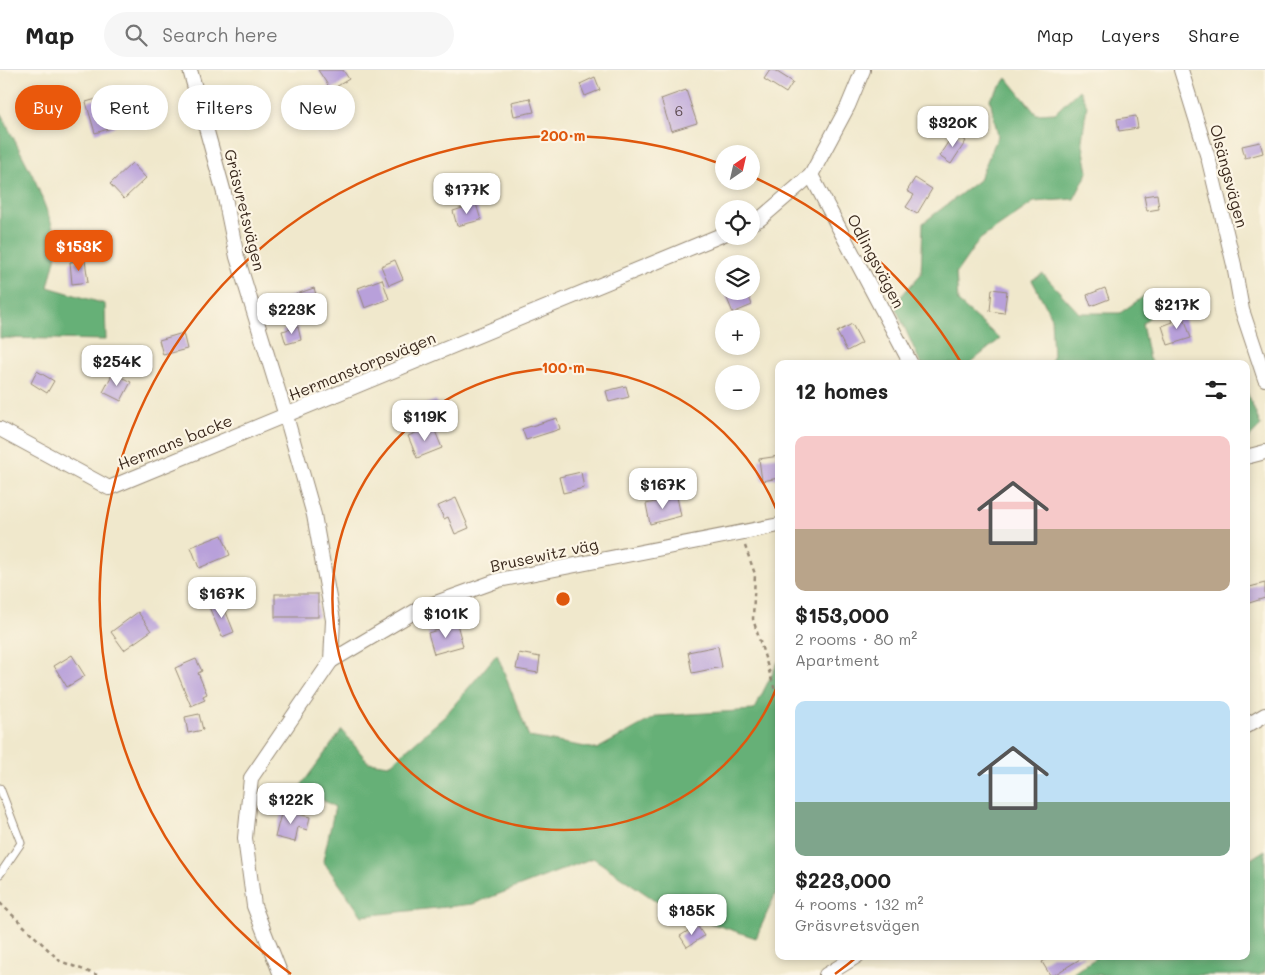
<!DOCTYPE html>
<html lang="en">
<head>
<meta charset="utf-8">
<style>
  body { margin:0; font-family:Mali,sans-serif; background:#f6f6f6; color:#222; height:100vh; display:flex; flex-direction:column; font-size:19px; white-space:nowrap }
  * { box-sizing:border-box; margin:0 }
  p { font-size:16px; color:#767676 }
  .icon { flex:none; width:28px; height:28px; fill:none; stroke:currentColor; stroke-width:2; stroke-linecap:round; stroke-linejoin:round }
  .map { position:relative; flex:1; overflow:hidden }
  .sheet { position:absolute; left:775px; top:290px; width:475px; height:600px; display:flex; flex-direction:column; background:#fff; border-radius:10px; box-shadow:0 2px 8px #0003 }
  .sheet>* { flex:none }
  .banner { position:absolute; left:15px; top:15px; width:475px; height:45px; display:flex; gap:10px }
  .needle { width:32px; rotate:34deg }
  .fabs { position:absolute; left:715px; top:75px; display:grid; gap:10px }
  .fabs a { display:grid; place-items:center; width:45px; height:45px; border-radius:50%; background:#fff; box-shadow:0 2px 8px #0003; font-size:25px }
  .price { position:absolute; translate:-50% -42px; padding:0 11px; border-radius:10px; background:#fff; color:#222; font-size:16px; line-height:32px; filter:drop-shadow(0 1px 2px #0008) }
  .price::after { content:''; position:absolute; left:50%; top:30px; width:15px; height:11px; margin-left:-8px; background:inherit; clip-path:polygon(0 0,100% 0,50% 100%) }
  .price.selected { background:#ea580c; color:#fff }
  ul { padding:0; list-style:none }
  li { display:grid; align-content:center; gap:10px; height:265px; padding:0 20px }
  li span { display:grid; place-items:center; height:155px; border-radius:10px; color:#555 }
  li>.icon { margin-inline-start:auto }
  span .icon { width:90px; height:90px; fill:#fffc; stroke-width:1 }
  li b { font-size:21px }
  h2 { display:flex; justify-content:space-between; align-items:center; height:60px; padding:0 20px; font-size:21px }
  .chip { padding:0 18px; border-radius:22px; background:#fff; box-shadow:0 2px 8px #0003; font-size:18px; line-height:45px }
  .chip.selected { background:#ea580c; color:#fff }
  header { display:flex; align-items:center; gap:30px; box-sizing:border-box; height:70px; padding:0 25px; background:#fff; border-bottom:1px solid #e0e0e0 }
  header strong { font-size:24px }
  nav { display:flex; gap:28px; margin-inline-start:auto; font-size:18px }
  .search { width:350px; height:45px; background:#f6f6f6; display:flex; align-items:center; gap:12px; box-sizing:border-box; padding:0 18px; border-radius:28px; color:#767676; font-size:19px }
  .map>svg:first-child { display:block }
</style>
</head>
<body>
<header>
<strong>Map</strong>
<div class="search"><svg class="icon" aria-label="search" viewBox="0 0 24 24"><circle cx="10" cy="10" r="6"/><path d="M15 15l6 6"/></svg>Search here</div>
<nav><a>Map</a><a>Layers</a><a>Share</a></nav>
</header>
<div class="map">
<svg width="1265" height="905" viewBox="0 0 1265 905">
  <rect width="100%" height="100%" fill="#fcf5e5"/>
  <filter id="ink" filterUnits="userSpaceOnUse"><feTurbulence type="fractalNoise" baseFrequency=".02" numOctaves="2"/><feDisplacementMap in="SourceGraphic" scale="10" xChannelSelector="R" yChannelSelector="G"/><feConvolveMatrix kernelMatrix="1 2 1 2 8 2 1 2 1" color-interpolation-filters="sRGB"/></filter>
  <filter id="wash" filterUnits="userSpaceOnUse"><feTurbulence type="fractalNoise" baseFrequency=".0096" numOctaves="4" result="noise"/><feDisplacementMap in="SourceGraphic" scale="20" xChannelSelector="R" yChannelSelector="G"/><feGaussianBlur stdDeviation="1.12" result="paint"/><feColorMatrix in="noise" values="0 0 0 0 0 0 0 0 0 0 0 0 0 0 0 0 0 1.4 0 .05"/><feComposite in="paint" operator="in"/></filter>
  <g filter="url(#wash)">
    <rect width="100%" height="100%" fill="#f0e8cc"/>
    <g fill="#66b077" stroke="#506d4a">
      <polygon points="1007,8 1036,44 1055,43 1079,20 1087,35 1082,70 1088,102 1074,129 1034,132 979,170 956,203 958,232 1000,269 969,294 921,294 894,234 921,204 923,153 979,110 998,66 990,29"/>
      <polygon points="0,42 35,110 59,173 48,217 105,234 106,270 0,268"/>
      <polygon points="1043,204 1079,243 1120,243 1147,224 1158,239 1142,254 1149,289 1155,294 1048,294 1053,288 1051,246 1032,210"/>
      <polygon points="1246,320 1261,356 1246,371"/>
      <polygon points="497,584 529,667 597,679 657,646 754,640 779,590 779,816 756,868 668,839 593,788 473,834 362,846 323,791 335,737 300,717 342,660 368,692 389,695 444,647"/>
      <polygon points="1265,780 1265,902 1259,905 1070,905 1099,886 1246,886 1246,792"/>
    </g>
    <g id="blocks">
      <g fill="#b8a0da">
        <polygon points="318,0 343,0 349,9 331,20"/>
        <polygon points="770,0 774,0 793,12 786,23 764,9"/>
        <polygon points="595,7 600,20 585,26 580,14"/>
        <polygon points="686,20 697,53 671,61 661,29"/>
        <polygon points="107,26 115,57 95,63 86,32"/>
        <polygon points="530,28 534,42 514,46 511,32"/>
        <polygon points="1136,46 1138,58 1119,61 1117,49"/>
        <polygon points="954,63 966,71 951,94 939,86"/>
        <polygon points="1260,72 1263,83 1245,88 1242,76"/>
        <polygon points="132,93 146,108 124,129 110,114"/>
        <polygon points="915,108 932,119 917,144 906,137 914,125 907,121"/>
        <polygon points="1157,124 1159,139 1147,141 1144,126"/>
        <polygon points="476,134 481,150 457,156 453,141"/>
        <polygon points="85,190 88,212 72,214 70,192"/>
        <polygon points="395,190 403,209 389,215 381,196"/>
        <polygon points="382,209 389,229 365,238 358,218"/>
        <polygon points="314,218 322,244 293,253 285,228"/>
        <polygon points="1105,218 1109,229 1091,236 1087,225"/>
        <polygon points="992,219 1007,221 1004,243 990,241"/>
        <polygon points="724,221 747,221 752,235 733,243"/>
        <polygon points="1183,244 1191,268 1168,275 1162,256 1173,252 1171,247"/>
        <polygon points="852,254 862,273 847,281 837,262"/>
        <polygon points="298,257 301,270 286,274 282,261"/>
        <polygon points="183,263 187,279 163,285 159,270"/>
        <polygon points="37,301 54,311 47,323 31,313"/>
        <polygon points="113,303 131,312 121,331 103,322"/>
        <polygon points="626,316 629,327 609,332 606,321"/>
        <polygon points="436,330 442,345 430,350 423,335"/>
        <polygon points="557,348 560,359 526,370 522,359"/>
        <polygon points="433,356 442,378 417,388 408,366"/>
        <polygon points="779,386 779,408 762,411 759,389"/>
        <polygon points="581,402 584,418 563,423 559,407"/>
        <polygon points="677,427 681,446 650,454 646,434"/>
        <polygon points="456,428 469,458 455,464 448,447 444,449 438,436"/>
        <polygon points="222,465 230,485 199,498 191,477"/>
        <polygon points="1265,513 1265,528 1246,534 1246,518"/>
        <rect x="275" y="524" width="43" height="23"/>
        <polygon points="222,532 234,562 222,567 209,537"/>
        <polygon points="138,542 151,561 124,580 111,562"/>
        <polygon points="457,554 463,576 434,584 428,563"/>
        <polygon points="718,576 722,597 692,603 688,582"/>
        <polygon points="519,583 540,587 538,603 516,599"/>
        <polygon points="72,585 85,606 67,617 54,596"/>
        <polygon points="196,589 202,601 198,603 207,624 203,626 205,630 191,636 175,598"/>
        <polygon points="199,644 203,660 188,663 185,647"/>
        <polygon points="282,740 310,747 307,760 298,757 295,772 275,767"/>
        <polygon points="697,855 704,866 687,877 680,866"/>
        <polygon points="1052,886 1085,886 1054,905 1050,905 1042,892"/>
      </g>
    </g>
  </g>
  <g filter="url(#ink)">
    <use href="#blocks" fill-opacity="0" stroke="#968975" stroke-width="1"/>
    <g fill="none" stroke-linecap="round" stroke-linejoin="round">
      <g stroke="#968975" stroke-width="9">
        <polyline id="service" points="0,718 21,773 0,804"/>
      </g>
      <g stroke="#968975" stroke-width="16">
        <g id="minor">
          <polyline points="190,0 224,123 237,187 286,346 314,445 333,550 331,591 251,708 245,768 254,836 281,905"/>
          <polyline points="1181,0 1209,91 1234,195 1242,240 1265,309"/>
          <polyline points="811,105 911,294"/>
          <polyline points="751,153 760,149 811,105 848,36 863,0"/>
          <polyline points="0,359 109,418 724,164"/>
          <polyline points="1246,387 1265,382"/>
          <polyline points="331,591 419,539 499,510 779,455"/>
          <polyline points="1246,656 1265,645"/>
          <polyline points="826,905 857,886"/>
        </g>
      </g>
      <g stroke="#968975" stroke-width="2.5" stroke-dasharray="4 4" stroke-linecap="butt">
        <polyline points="745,476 755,504 753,549 778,630 779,649"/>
        <polyline points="0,833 60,891 97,905"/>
      </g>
      <use href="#service" stroke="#fff" stroke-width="7"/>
      <use href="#minor" stroke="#fff" stroke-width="14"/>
    </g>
  </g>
  <g fill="none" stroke="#df570d" stroke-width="2.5">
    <path d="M779 612A231 231 0 1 1 779 446"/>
    <path d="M858 886A463 463 0 0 1 835 904M291 904A463 463 0 0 1 721 94M751 106A463 463 0 0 1 960 291"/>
  </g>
  <g text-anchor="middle" stroke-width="4.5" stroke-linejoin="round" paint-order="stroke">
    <g font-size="14" fill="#5a484d">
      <text x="679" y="46">6</text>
    </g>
    <g font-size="16" fill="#3b2a1e" stroke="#fcf5e5">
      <text transform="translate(1229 106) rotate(75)" y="6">Olsängsvägen</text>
      <text transform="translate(245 140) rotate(76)" y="6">Gräsvretsvägen</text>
      <text transform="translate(876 191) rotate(62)" y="6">Odlingsvägen</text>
      <text transform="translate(362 296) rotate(-22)" y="6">Hermanstorpsvägen</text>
      <text transform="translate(175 372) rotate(-22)" y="6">Hermans backe</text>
      <text transform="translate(544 485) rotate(-12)" y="6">Brusewitz väg</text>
    </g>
  </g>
  <circle cx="563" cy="529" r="8" fill="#df570d" stroke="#fcf5e5" stroke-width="2.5"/>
  <g font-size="15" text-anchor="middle" font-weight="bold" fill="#df570d" stroke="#fcf5e5" stroke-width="4.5" stroke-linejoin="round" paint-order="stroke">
    <text x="563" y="71">200 m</text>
    <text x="563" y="303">100 m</text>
  </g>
</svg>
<div class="fabs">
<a><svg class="needle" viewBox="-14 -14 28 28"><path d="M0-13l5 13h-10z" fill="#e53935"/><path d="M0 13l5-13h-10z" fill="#767676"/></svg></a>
<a><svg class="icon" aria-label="locate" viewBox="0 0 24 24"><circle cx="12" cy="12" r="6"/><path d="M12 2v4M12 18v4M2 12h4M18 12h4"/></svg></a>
<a><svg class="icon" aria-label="layers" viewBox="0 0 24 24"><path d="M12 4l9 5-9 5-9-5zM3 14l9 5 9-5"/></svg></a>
<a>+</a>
<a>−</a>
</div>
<b class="price" style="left:953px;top:78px">$320K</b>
<b class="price" style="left:467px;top:145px">$177K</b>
<b class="price selected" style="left:79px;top:202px">$153K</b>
<b class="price" style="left:1177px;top:260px">$217K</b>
<b class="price" style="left:292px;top:265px">$223K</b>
<b class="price" style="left:117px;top:317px">$254K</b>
<b class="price" style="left:425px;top:372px">$119K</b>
<b class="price" style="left:663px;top:440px">$167K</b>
<b class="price" style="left:222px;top:549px">$167K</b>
<b class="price" style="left:446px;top:569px">$101K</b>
<b class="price" style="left:291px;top:755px">$122K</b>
<b class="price" style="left:692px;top:866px">$185K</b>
<div class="banner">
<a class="chip selected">Buy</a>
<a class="chip">Rent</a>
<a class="chip">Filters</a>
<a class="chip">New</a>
</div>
<section class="sheet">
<h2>12 homes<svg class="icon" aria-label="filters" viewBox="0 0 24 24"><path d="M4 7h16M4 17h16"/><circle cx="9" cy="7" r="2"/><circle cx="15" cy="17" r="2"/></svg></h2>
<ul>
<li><span style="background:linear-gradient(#f6c9c9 60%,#b9a48a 0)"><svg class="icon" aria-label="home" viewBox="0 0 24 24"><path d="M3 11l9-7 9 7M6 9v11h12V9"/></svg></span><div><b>$153,000</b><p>2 rooms · 80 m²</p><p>Apartment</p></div></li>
<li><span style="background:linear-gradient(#bfe0f5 65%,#7fa58c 0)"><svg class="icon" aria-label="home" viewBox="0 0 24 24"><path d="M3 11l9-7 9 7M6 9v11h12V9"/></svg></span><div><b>$223,000</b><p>4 rooms · 132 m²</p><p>Gräsvretsvägen</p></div></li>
</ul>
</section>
</div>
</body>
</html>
